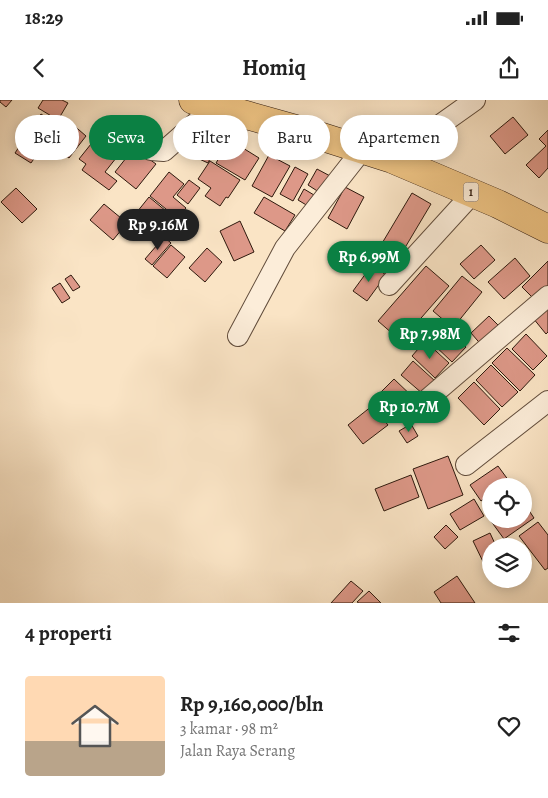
<!DOCTYPE html>
<html lang="id">
<head>
<meta charset="utf-8">
<style>
  body { margin:0; font-family:Alegreya,serif; background:#f2f2f2; color:#222; height:100vh; display:flex; flex-direction:column; font-size:19px; white-space:nowrap }
  * { box-sizing:border-box; margin:0 }
  p { font-size:16px; color:#767676 }
  .icon { flex:none; width:28px; height:28px; fill:none; stroke:currentColor; stroke-width:2; stroke-linecap:round; stroke-linejoin:round }
  .map { position:relative; height:503px; overflow:hidden }
  .details { display:flex; flex-direction:column; background:#fff; flex:1 }
  .details>* { flex:none }
  .guide { position:absolute; left:15px; top:15px; width:519px; height:45px; display:flex; gap:10px }
  .controls { position:absolute; left:482px; top:378px; display:grid; gap:10px }
  .controls a { display:grid; place-items:center; width:50px; height:50px; border-radius:50%; background:#fff; box-shadow:0 2px 12px #0003; font-size:25px }
  .price { position:absolute; translate:-50% -42px; padding:0 11px; border-radius:18px; background:#0b8043; color:#fff; font-size:16px; line-height:32px; filter:drop-shadow(0 1px 2px #0008) }
  .price::after { content:''; position:absolute; left:50%; top:30px; width:15px; height:11px; margin-left:-8px; background:inherit; clip-path:polygon(0 0,100% 0,50% 100%) }
  .price.selected { background:#222; color:#fff }
  ul { padding:0; list-style:none }
  li { display:flex; align-items:center; gap:15px; height:125px; padding:0 25px }
  li span { display:grid; place-items:center; flex:none; width:140px; height:100px; border-radius:5px; color:#555 }
  li>.icon { margin-inline-start:auto }
  span .icon { width:60px; height:60px; fill:#fffc; stroke-width:1 }
  li b { font-size:21px }
  h2 { display:flex; justify-content:space-between; align-items:center; height:60px; padding:0 25px; font-size:21px }
  .chip { padding:0 18px; border-radius:22px; background:#fff; box-shadow:0 2px 12px #0003; font-size:18px; line-height:45px }
  .chip.selected { background:#0b8043; color:#fff }
  .status { display:flex; justify-content:space-between; align-items:center; height:35px; padding:0 25px; background:#fff; direction:ltr }
  .status svg { height:14px; fill:currentColor }
  header { display:flex; justify-content:space-between; align-items:center; height:65px; padding:0 25px; background:#fff; font-size:22px; font-weight:600 }
  .map>svg:first-child { display:block }
</style>
</head>
<body>
<div class="status"><b>18:29</b><svg viewBox="0 0 49 12"><path d="M0 12V9h3v3zM5 12V6h3v6zM10 12V3h3v9zM15 12V0h3v12zM26 1h20v11H26zM47 4h2v5h-2z"/></svg></div>
<header><svg class="icon" aria-label="back" viewBox="0 0 24 24"><path d="M15 5l-7 7 7 7"/></svg>Homiq<svg class="icon" aria-label="share" viewBox="0 0 24 24"><path d="M12 15V3M7 8l5-5 5 5M5 13v7h14v-7"/></svg></header>
<div class="map">
<svg width="548" height="503" viewBox="0 0 548 503">
  <rect width="100%" height="100%" fill="#fae4c5"/>
  <filter id="stains"><feTurbulence type="fractalNoise" baseFrequency=".004" numOctaves="4"/><feColorMatrix values="0 0 0 0 .2 0 0 0 0 .09 0 0 0 0 .02 0 0 0 .5 -.17"/></filter>
  <radialGradient id="worn" r=".72"><stop offset=".6" stop-color="#630" stop-opacity="0"/><stop offset="1" stop-color="#630" stop-opacity=".3"/></radialGradient>
  <g fill="#dd9888" stroke="#2e190d">
    <polygon points="0,0 12,0 6,7 0,2"/>
    <polygon points="43,0 62,0 68,3 58,20 38,8"/>
    <polygon points="41,14 57,25 31,63 15,53"/>
    <polygon points="513,17 528,35 505,54 490,36"/>
    <polygon points="71,23 86,36 69,58 54,46"/>
    <polygon points="196,26 220,38 208,63 184,52"/>
    <polygon points="548,30 548,68 539,78 526,65 546,46 539,39"/>
    <polygon points="108,36 124,48 105,72 117,81 109,90 82,70 86,64 79,59 91,44 97,49"/>
    <polygon points="230,40 259,58 245,80 216,63"/>
    <polygon points="134,48 156,64 136,89 115,72"/>
    <polygon points="269,55 290,66 272,97 252,86"/>
    <polygon points="210,61 240,80 228,98 226,97 220,106 205,96 211,88 198,79"/>
    <polygon points="295,67 308,74 293,101 280,94"/>
    <polygon points="317,69 332,77 322,94 308,85"/>
    <polygon points="169,72 184,84 173,97 186,108 177,118 150,96"/>
    <polygon points="189,80 200,88 188,104 177,95"/>
    <polygon points="345,87 364,97 347,129 328,118"/>
    <polygon points="16,88 37,109 22,123 1,102"/>
    <polygon points="304,89 319,98 313,109 298,100"/>
    <polygon points="412,93 431,104 400,156 381,145"/>
    <polygon points="149,97 177,120 165,135 137,112"/>
    <polygon points="264,97 295,115 285,131 254,113"/>
    <polygon points="104,104 127,123 113,140 90,120"/>
    <polygon points="240,121 254,152 234,161 220,131"/>
    <polygon points="164,137 171,143 152,165 145,159"/>
    <polygon points="171,145 185,157 167,178 153,166"/>
    <polygon points="481,145 495,160 474,179 460,164"/>
    <polygon points="207,148 222,162 205,182 189,168"/>
    <polygon points="515,158 530,176 504,199 488,182"/>
    <polygon points="548,161 548,191 537,202 522,187"/>
    <polygon points="372,165 386,175 367,201 353,191"/>
    <polygon points="426,166 449,186 401,241 378,221"/>
    <polygon points="71,175 80,187 73,191 65,179"/>
    <polygon points="462,176 482,192 453,228 433,211"/>
    <polygon points="60,183 70,198 62,203 52,188"/>
    <polygon points="548,205 548,232 546,234 533,218"/>
    <polygon points="489,216 503,230 484,248 471,233"/>
    <polygon points="446,228 466,247 452,262 432,243"/>
    <polygon points="526,234 547,256 533,270 512,249"/>
    <polygon points="425,241 449,263 435,278 412,256"/>
    <polygon points="507,248 535,275 520,291 492,263"/>
    <polygon points="413,261 435,281 423,294 401,275"/>
    <polygon points="491,265 518,292 502,307 476,280"/>
    <polygon points="394,279 417,301 404,315 380,293"/>
    <polygon points="474,282 500,309 484,325 458,298"/>
    <polygon points="372,306 388,325 363,344 348,325"/>
    <polygon points="411,324 418,336 407,343 399,331"/>
    <polygon points="448,356 463,395 428,409 413,369"/>
    <polygon points="498,366 509,381 502,386 491,386 491,394 481,401 470,385"/>
    <polygon points="411,375 419,397 384,411 375,389"/>
    <polygon points="474,399 484,416 460,430 450,414"/>
    <polygon points="524,403 534,418 504,439 488,417 491,414 491,419 524,419"/>
    <polygon points="538,422 548,435 548,468 545,470 519,436"/>
    <polygon points="446,425 458,437 445,449 434,437"/>
    <polygon points="490,433 496,446 491,446 491,470 488,472 473,441"/>
    <polygon points="457,476 475,503 441,503 434,492"/>
    <polygon points="351,481 363,491 352,503 331,503"/>
    <polygon points="369,491 381,503 359,503 357,502"/>
  </g>
  <g fill="none" stroke-linecap="round" stroke-linejoin="round">
    <g stroke="#614c3b" stroke-width="22">
      <g id="minor">
        <polyline points="128,31 151,50 164,51 215,6"/>
        <polyline points="392,59 475,0"/>
        <polyline points="389,185 473,93"/>
        <polyline points="238,236 285,148 362,50"/>
        <polyline points="416,309 548,196"/>
        <polyline points="466,365 548,301"/>
      </g>
    </g>
    <g stroke="#2e190d" stroke-width="29">
      <polyline id="highway" points="193,0 310,33 392,59 498,104 548,129"/>
    </g>
    <use href="#minor" stroke="#fcedd9" stroke-width="20"/>
    <use href="#highway" stroke="#edc282" stroke-width="28"/>
  </g>
  <g text-anchor="middle" stroke-width="4.5" stroke-linejoin="round" paint-order="stroke">
    <rect fill="#fcedd9" stroke="#6c594a" stroke-width="1" x="463.5" y="82.5" width="15" height="19" rx="4"/>
    <g font-size="12" font-weight="bold" fill="#2e190d">
      <text x="471" y="96">1</text>
    </g>
  </g>
  <rect width="100%" height="100%" filter="url(#stains)"/>
  <rect width="100%" height="100%" fill="url(#worn)"/>
</svg>
<div class="controls">
<a><svg class="icon" aria-label="locate" viewBox="0 0 24 24"><circle cx="12" cy="12" r="6"/><path d="M12 2v4M12 18v4M2 12h4M18 12h4"/></svg></a>
<a><svg class="icon" aria-label="layers" viewBox="0 0 24 24"><path d="M12 4l9 5-9 5-9-5zM3 14l9 5 9-5"/></svg></a>
</div>
<b class="price selected" style="left:158px;top:151px">Rp 9.16M</b>
<b class="price" style="left:369px;top:183px">Rp 6.99M</b>
<b class="price" style="left:430px;top:260px">Rp 7.98M</b>
<b class="price" style="left:409px;top:333px">Rp 10.7M</b>
<div class="guide">
<a class="chip">Beli</a>
<a class="chip selected">Sewa</a>
<a class="chip">Filter</a>
<a class="chip">Baru</a>
<a class="chip">Apartemen</a>
</div>
</div>
<section class="details">
<h2>4 properti<svg class="icon" aria-label="filters" viewBox="0 0 24 24"><path d="M4 7h16M4 17h16"/><circle cx="9" cy="7" r="2"/><circle cx="15" cy="17" r="2"/></svg></h2>
<ul>
<li><span style="background:linear-gradient(#ffd9b3 65%,#b9a48a 0)"><svg class="icon" aria-label="home" viewBox="0 0 24 24"><path d="M3 11l9-7 9 7M6 9v11h12V9"/></svg></span><div><b>Rp 9,160,000/bln</b><p>3 kamar · 98 m²</p><p>Jalan Raya Serang</p></div><svg class="icon" aria-label="heart" viewBox="0 0 24 24"><path d="M12 20l-8-8c-3-5 5-10 8-4 3-6 11-1 8 4z"/></svg></li>
</ul>
</section>
</body>
</html>
